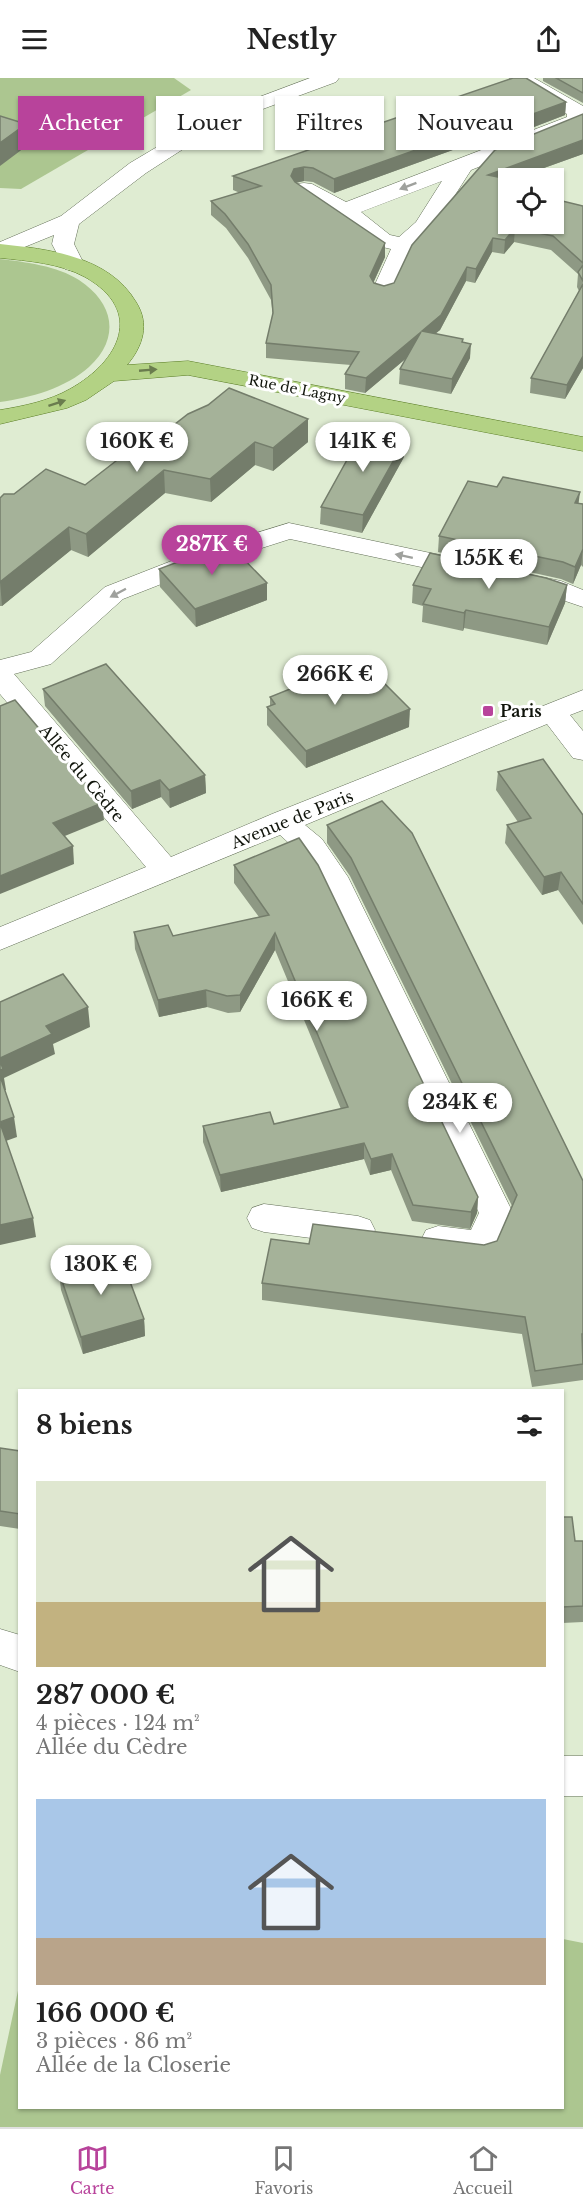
<!DOCTYPE html>
<html lang="fr">
<head>
<meta charset="utf-8">
<style>
  body { margin:0; font-family:"Libre Baskerville",serif; background:#f6f6f6; color:#222; height:100vh; display:flex; flex-direction:column; font-size:22px; white-space:nowrap }
  * { box-sizing:border-box; margin:0 }
  p { font-size:20px; color:#767676 }
  .icon { flex:none; width:33px; height:33px; fill:none; stroke:currentColor; stroke-width:2; stroke-linecap:round; stroke-linejoin:round }
  .map { position:relative; flex:1; overflow:hidden }
  .side { position:absolute; left:18px; top:1311px; width:546px; height:720px; display:flex; flex-direction:column; background:#fff; border-radius:0px; box-shadow:0 2px 4px #0004 }
  .side>* { flex:none }
  .banner { position:absolute; left:18px; top:18px; width:548px; height:54px; display:flex; gap:12px }
  .buttons { position:absolute; left:498px; top:90px; display:grid; gap:12px }
  .buttons a { display:grid; place-items:center; width:66px; height:66px; border-radius:0px; background:#fff; box-shadow:0 2px 4px #0004; font-size:30px }
  .price { position:absolute; translate:-50% -51px; padding:0 14px; border-radius:21px; background:#fff; color:#222; font-size:20px; line-height:39px; filter:drop-shadow(0 2px 3px #0008) }
  .price::after { content:''; position:absolute; left:50%; top:36px; width:18px; height:14px; margin-left:-9px; background:inherit; clip-path:polygon(0 0,100% 0,50% 100%) }
  .price.on { background:#b8439b; color:#fff }
  ul { padding:0; list-style:none }
  li { display:grid; align-content:center; gap:12px; height:318px; padding:0 18px }
  li span { display:grid; place-items:center; height:186px; border-radius:0px; color:#555 }
  li>.icon { margin-inline-start:auto }
  span .icon { width:108px; height:108px; fill:#fffc; stroke-width:1 }
  li b { font-size:26px }
  h2 { display:flex; justify-content:space-between; align-items:center; height:72px; padding:0 18px; font-size:26px }
  .tag { padding:0 21px; border-radius:0px; background:#fff; box-shadow:0 2px 4px #0004; font-size:21px; line-height:54px }
  .tag.on { background:#b8439b; color:#fff }
  header { display:flex; justify-content:space-between; align-items:center; height:78px; padding:0 18px; background:#fff; font-size:27px; font-weight:700 }
  .tab-bar { display:flex; justify-content:space-around; align-items:center; height:84px; border-top:2px solid #e0e0e0; background:#fff; font-size:16px; color:#767676 }
  .tab-bar a { display:grid; justify-items:center; gap:3px }
  .tab-bar .on { color:#b8439b }
  .map>svg:first-child { display:block }
</style>
</head>
<body>
<header><svg class="icon" aria-label="menu" viewBox="0 0 24 24"><path d="M4 6h16M4 12h16M4 18h16"/></svg>Nestly<svg class="icon" aria-label="share" viewBox="0 0 24 24"><path d="M12 15V3M7 8l5-5 5 5M5 13v7h14v-7"/></svg></header>
<div class="map">
<svg width="583" height="2049" viewBox="0 0 583 2049">
  <rect width="100%" height="100%" fill="#dfecd2"/>
  <g fill="#acc690">
    <polygon points="0,0 174,0 191,12 21,111 0,110"/>
    <path d="M 0,181 C 26,184 57,188 79,202 C 114,225 121,260 89,289 C 66,310 30,320 0,324 Z"/>
    <polygon points="563,1861 583,1865 583,2049 0,2049 0,1997 19,1908 20,2030 562,2030"/>
  </g>
  <g fill="none" stroke-linecap="round" stroke-linejoin="round">
    <g stroke="#636f58" stroke-width="1">
      <g id="minor">
        <polygon points="310,0 339,0 336,4 252,35 208,55 146,95 79,146 74,166 84,186 81,191 73,193 65,191 52,166 54,157 0,179 0,164 61,138 130,85 194,47 238,27"/>
        <path d="M 510,0 L 534,0 L 583,28 L 583,47 L 471,92 L 432,153 L 414,170 L 391,218 L 383,220 L 375,218 L 372,213 L 391,171 L 374,167 L 337,137 L 296,116 L 293,111 L 296,106 L 304,105 L 312,106 L 346,124 L 567,39 L 567,36 L 513,4 ZM 442,103 L 416,144 L 399,159 L 390,157 L 361,134 Z"/>
        <path d="M 289,445 L 468,483 L 477,485 L 481,491 L 477,497 L 468,499 L 290,461 L 215,485 L 123,521 L 51,586 L 14,596 L 171,779 L 272,736 L 583,612 L 583,632 L 570,637 L 583,653 L 583,682 L 573,680 L 547,646 L 305,747 L 322,761 L 348,799 L 513,1135 L 494,1178 C 474,1185 446,1179 426,1172 L 421,1162 L 426,1152 L 438,1148 L 471,1152 L 479,1135 L 320,803 L 300,775 L 280,757 L 0,872 L 0,849 L 146,789 L 0,616 L 0,582 L 31,574 L 105,509 L 197,473 Z"/>
        <polygon points="522,495 561,503 583,512 583,529 545,516 513,509 509,503 513,497"/>
        <polygon points="264,1126 358,1138 370,1142 375,1152 370,1162 358,1166 264,1154 252,1150 247,1140 252,1130"/>
        <polygon points="0,1551 20,1557 20,1594 0,1587"/>
        <rect x="562" y="1678" width="21" height="40"/>
      </g>
    </g>
    <g stroke="#597c24" stroke-width="1">
      <path id="major" d="M 0,166 C 48,171 109,178 136,224 C 150,246 143,268 127,287 L 188,283 L 583,359 L 583,373 L 188,297 L 114,303 L 86,322 L 67,330 L 0,346 L 0,332 C 24,328 49,323 70,311 C 120,283 145,233 85,199 C 59,185 29,183 0,180 Z"/>
    </g>
    <use href="#minor" fill="#fff" fill-rule="evenodd"/>
    <use href="#major" fill="#b3d284" fill-rule="evenodd"/>
  </g>
  <g fill="#8e9984">
    <polygon points="543,0 583,0 583,25 543,3"/>
    <polygon points="566,24 565,37 521,54 522,47 334,115 313,104 304,103 296,105 385,179 373,205 384,208 394,205 495,72 583,76 516,100 508,100 508,146 583,128 583,290 565,321 530,315 531,300 579,213 577,209 578,196 551,172 514,164 504,176 492,174 475,205 466,203 440,252 435,255 463,264 470,280 451,316 399,306 400,291 406,280 365,315 345,311 345,296 351,287 266,280 266,265 273,239 271,222 248,180 226,150 211,137 211,123 240,115 233,112 233,98 343,60 343,58"/>
    <polygon points="308,341 308,364 273,393 255,387 211,424 165,415 88,479 71,472 2,528 0,528 0,420 14,416 85,407 152,364"/>
    <polygon points="404,379 362,455 320,446 321,429"/>
    <polygon points="579,425 583,426 583,489 581,487 573,506 561,501 438,474 439,458"/>
    <polygon points="159,491 267,505 267,522 196,549 160,509"/>
    <polygon points="413,507 567,507 565,525 547,567 464,550 463,553 422,544 423,528 412,525"/>
    <polygon points="43,611 205,697 206,715 170,730 161,719 132,731 45,628"/>
    <polygon points="270,619 409,649 306,690 267,647 267,629 270,628"/>
    <polygon points="498,694 583,737 583,847 558,812 542,817 505,765 507,747 518,744 496,712"/>
    <polygon points="327,747 583,1103 583,1302 532,1309 522,1256 262,1222 262,1205 309,1166 484,1167 497,1163 512,1128 350,798 327,765"/>
    <polygon points="234,787 478,1119 477,1135 470,1151 412,1143 391,1092 370,1097 364,1081 221,1114 203,1064 203,1048 274,1046 341,1031 275,872 240,934 228,935 207,929 159,939 135,871 134,854 173,858 259,839 234,805"/>
    <polygon points="59,1194 144,1241 145,1258 83,1276 61,1212"/>
    <polygon points="0,1370 20,1373 20,1451 0,1448"/>
    <polygon points="562,1439 575,1463 583,1463 583,1544 562,1545"/>
  </g>
  <g fill="#747d6b">
    <polygon points="566,24 565,37 521,54 522,47 334,115 334,101 531,31"/>
    <polygon points="26,46 28,67 0,88 0,65"/>
    <polygon points="583,62 583,76 516,100 508,100 488,97"/>
    <polygon points="304,89 304,103 294,105 291,98 294,91"/>
    <polygon points="515,150 514,164 504,176 505,162"/>
    <polygon points="493,160 492,174 475,205 476,191"/>
    <polygon points="385,165 385,179 370,212 370,198"/>
    <polygon points="467,189 466,203 440,252 422,267 422,253"/>
    <polygon points="421,254 421,268 365,315 366,300"/>
    <polygon points="471,266 470,280 451,316 452,301"/>
    <polygon points="583,278 583,290 565,321 567,307"/>
    <polygon points="308,341 308,364 273,393 273,370"/>
    <polygon points="405,362 404,379 362,455 363,437"/>
    <polygon points="255,364 255,387 211,424 210,401"/>
    <polygon points="164,392 165,415 88,479 86,456"/>
    <polygon points="580,414 578,430 575,425"/>
    <polygon points="69,449 71,472 2,528 0,504"/>
    <polygon points="583,471 581,487 573,506 575,489"/>
    <polygon points="267,505 267,522 196,549 195,531"/>
    <polygon points="567,507 565,525 547,567 549,549"/>
    <polygon points="466,532 464,550 463,553 464,535"/>
    <polygon points="410,631 409,649 306,690 306,673"/>
    <polygon points="205,697 206,715 170,730 169,712"/>
    <polygon points="160,702 161,719 132,731 131,713"/>
    <polygon points="102,725 104,742 55,762 53,745"/>
    <polygon points="73,768 74,786 0,816 0,798"/>
    <polygon points="561,794 558,812 542,817 544,799"/>
    <polygon points="275,855 275,872 240,934 240,917"/>
    <polygon points="206,912 207,929 159,939 158,922"/>
    <polygon points="88,929 90,949 53,966 55,976 4,1000 6,1012 1,1013 0,1005 0,980 46,948"/>
    <polygon points="14,1039 17,1059 3,1064 0,1044"/>
    <polygon points="364,1065 364,1081 221,1114 220,1097"/>
    <polygon points="392,1076 391,1092 370,1097 371,1081"/>
    <polygon points="478,1119 477,1135 470,1151 471,1134"/>
    <polygon points="33,1140 36,1159 0,1167 0,1147"/>
    <polygon points="144,1241 145,1258 83,1276 81,1259"/>
  </g>
  <g fill="#a5b299" stroke="#747d6b" stroke-width="1.5">
    <polygon points="513,0 526,0 566,24 522,40 531,31 334,101 313,90 304,89 294,91 291,98 295,104 385,165 370,198 374,205 384,208 394,205 412,167 495,72 583,36 583,62 488,97 508,101 508,146 554,146 554,121 583,128 583,185 553,158 515,150 505,162 493,160 476,191 467,189 441,237 422,253 463,261 462,264 471,266 452,301 400,291 421,254 366,300 345,296 359,274 266,265 273,235 271,207 248,166 225,136 211,123 261,108 233,98 346,59 343,58"/>
    <polygon points="556,0 583,0 583,15"/>
    <polygon points="0,38 26,46 0,65"/>
    <polygon points="583,187 583,203 578,194"/>
    <polygon points="583,206 583,278 567,307 531,300"/>
    <polygon points="229,310 308,341 273,370 255,364 210,401 164,392 86,456 69,449 0,504 0,420 4,416 14,416 46,391 85,407 147,359 152,364 188,336 208,327"/>
    <polygon points="363,353 405,362 363,437 321,429"/>
    <polygon points="503,399 580,414 575,425 583,426 583,471 575,489 563,484 439,458 468,403 497,409"/>
    <polygon points="228,465 267,505 195,531 159,491"/>
    <polygon points="430,475 546,500 567,507 549,549 466,532 464,535 423,526 431,511 413,507"/>
    <polygon points="106,586 205,697 169,712 160,702 131,713 43,611"/>
    <polygon points="352,586 359,594 368,589 410,631 306,673 267,629 275,626 270,619"/>
    <polygon points="15,622 102,725 53,745 73,768 0,798 0,628"/>
    <polygon points="543,681 583,737 583,826 561,794 544,799 507,747 531,740 498,694"/>
    <polygon points="382,723 412,755 583,1103 583,1256 582,1256 583,1286 535,1293 525,1239 262,1205 271,1161 309,1166 313,1146 484,1167 497,1163 517,1117 351,780 327,747"/>
    <polygon points="299,760 318,787 478,1119 471,1134 413,1127 392,1076 371,1081 364,1065 220,1097 203,1048 270,1034 274,1046 348,1029 275,855 240,917 227,918 206,912 158,922 134,854 168,847 173,858 269,837 234,787"/>
    <polygon points="63,896 88,929 46,948 52,956 0,980 0,924"/>
    <polygon points="0,983 3,991 0,992"/>
    <polygon points="0,998 14,1039 0,1044"/>
    <polygon points="0,1045 33,1140 0,1147"/>
    <polygon points="120,1177 144,1241 81,1259 59,1194"/>
    <polygon points="0,1370 20,1373 20,1436 0,1433"/>
    <polygon points="562,1439 572,1439 575,1463 583,1463 583,1528 562,1529"/>
  </g>
  <defs><path id="oneway-solid" d="M-6-.8H1V-3.2L6.5 0L1 3.2V.8H-6Z" transform="scale(1.5)"/></defs>
  <g fill="#9fa19d">
    <use href="#oneway-solid" transform="translate(408 108) rotate(159)"/>
    <use href="#oneway-solid" transform="translate(404 478) rotate(-168)"/>
    <use href="#oneway-solid" transform="translate(118 515) rotate(152)"/>
  </g>
  <g fill="#6a7c4e">
    <use href="#oneway-solid" transform="translate(148 292) rotate(-5)"/>
    <use href="#oneway-solid" transform="translate(57 325) rotate(-18)"/>
  </g>
  <rect fill="#b8439b" stroke="#fff" stroke-width="2" x="482" y="627" width="12" height="12" rx="3"/>
  <g text-anchor="middle" stroke-width="6" stroke-linejoin="round" paint-order="stroke">
    <g font-size="14" fill="#10140b" stroke="#fff">
      <text transform="translate(297 311) rotate(11)" y="5">Rue de Lagny</text>
    </g>
    <g font-size="16" font-weight="bold" fill="#10140b" stroke="#fff" text-anchor="start">
      <text x="500" y="639">Paris</text>
    </g>
    <g font-size="16" fill="#10140b" stroke="#fff">
      <text transform="translate(82 695) rotate(50)" y="6">Allée du Cèdre</text>
      <text transform="translate(292 741) rotate(-22)" y="6">Avenue de Paris</text>
    </g>
  </g>
</svg>
<div class="buttons">
<a><svg class="icon" aria-label="locate" viewBox="0 0 24 24"><circle cx="12" cy="12" r="6"/><path d="M12 2v4M12 18v4M2 12h4M18 12h4"/></svg></a>
</div>
<b class="price" style="left:137px;top:395px">160K €</b>
<b class="price" style="left:363px;top:395px">141K €</b>
<b class="price on" style="left:212px;top:498px">287K €</b>
<b class="price" style="left:489px;top:512px">155K €</b>
<b class="price" style="left:335px;top:628px">266K €</b>
<b class="price" style="left:317px;top:954px">166K €</b>
<b class="price" style="left:460px;top:1056px">234K €</b>
<b class="price" style="left:101px;top:1218px">130K €</b>
<div class="banner">
<a class="tag on">Acheter</a>
<a class="tag">Louer</a>
<a class="tag">Filtres</a>
<a class="tag">Nouveau</a>
</div>
<section class="side">
<h2>8 biens<svg class="icon" aria-label="filters" viewBox="0 0 24 24"><path d="M4 7h16M4 17h16"/><circle cx="9" cy="7" r="2"/><circle cx="15" cy="17" r="2"/></svg></h2>
<ul>
<li><span style="background:linear-gradient(#dfe7d0 65%,#c2b280 0)"><svg class="icon" aria-label="home" viewBox="0 0 24 24"><path d="M3 11l9-7 9 7M6 9v11h12V9"/></svg></span><div><b>287 000 €</b><p>4 pièces · 124 m²</p><p>Allée du Cèdre</p></div></li>
<li><span style="background:linear-gradient(#a9c7e8 75%,#b9a48a 0)"><svg class="icon" aria-label="home" viewBox="0 0 24 24"><path d="M3 11l9-7 9 7M6 9v11h12V9"/></svg></span><div><b>166 000 €</b><p>3 pièces · 86 m²</p><p>Allée de la Closerie</p></div></li>
</ul>
</section>
</div>
<nav class="tab-bar">
<a class="on"><svg class="icon" aria-label="map" viewBox="0 0 24 24"><path d="M3 6l6-2 6 2 6-2v14l-6 2-6-2-6 2zM9 4v14M15 6v14"/></svg>Carte</a>
<a><svg class="icon" aria-label="saved" viewBox="0 0 24 24"><path d="M7 4h10v16l-5-4-5 4z"/></svg>Favoris</a>
<a><svg class="icon" aria-label="home" viewBox="0 0 24 24"><path d="M3 11l9-7 9 7M6 9v11h12V9"/></svg>Accueil</a>
</nav>
</body>
</html>
